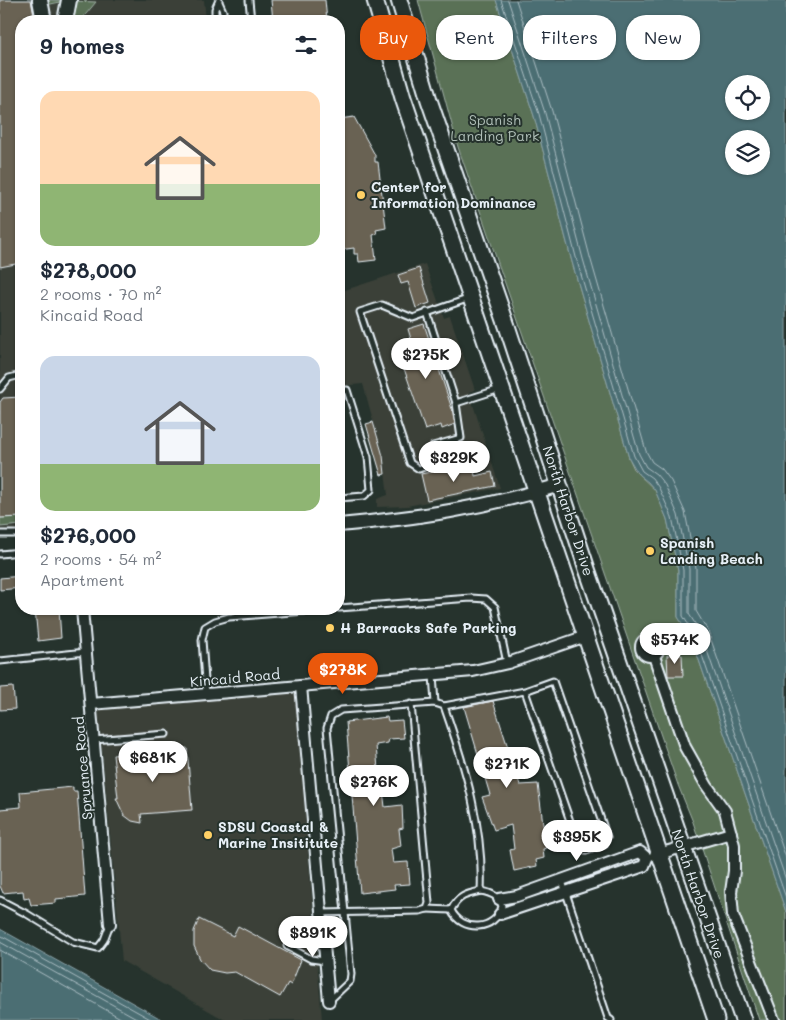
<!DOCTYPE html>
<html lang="en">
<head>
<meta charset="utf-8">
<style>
  body { margin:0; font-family:Mali,sans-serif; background:#f6f6f7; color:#1f2937; height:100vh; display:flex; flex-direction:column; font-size:19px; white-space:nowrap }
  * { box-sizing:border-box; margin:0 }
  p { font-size:16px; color:#747a83 }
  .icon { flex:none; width:28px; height:28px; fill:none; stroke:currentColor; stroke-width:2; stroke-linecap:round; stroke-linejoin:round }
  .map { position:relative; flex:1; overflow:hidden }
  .drawer { position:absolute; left:15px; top:15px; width:330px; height:600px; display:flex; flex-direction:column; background:#fff; border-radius:20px; box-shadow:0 1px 4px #0004 }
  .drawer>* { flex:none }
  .top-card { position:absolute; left:360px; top:15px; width:350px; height:45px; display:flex; gap:10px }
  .controls { position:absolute; left:725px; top:75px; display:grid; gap:10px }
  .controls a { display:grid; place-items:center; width:45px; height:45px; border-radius:50%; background:#fff; box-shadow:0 1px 4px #0004; font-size:25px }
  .price { position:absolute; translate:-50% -42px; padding:0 11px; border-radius:18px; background:#fff; color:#222; font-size:16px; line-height:32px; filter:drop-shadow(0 1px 2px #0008) }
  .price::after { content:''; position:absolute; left:50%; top:30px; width:15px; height:11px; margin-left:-8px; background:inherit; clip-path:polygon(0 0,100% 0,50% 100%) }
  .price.selected { background:#ea580c; color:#fff }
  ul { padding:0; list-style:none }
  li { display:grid; align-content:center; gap:10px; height:265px; padding:0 25px }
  li span { display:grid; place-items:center; height:155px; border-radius:15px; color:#555 }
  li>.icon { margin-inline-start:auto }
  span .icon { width:90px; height:90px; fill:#fffc; stroke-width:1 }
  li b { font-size:21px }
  h2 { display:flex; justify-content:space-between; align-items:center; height:60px; padding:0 25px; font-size:21px }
  .pill { padding:0 18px; border-radius:20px; background:#fff; box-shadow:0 1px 4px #0004; font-size:18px; line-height:45px }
  .pill.selected { background:#ea580c; color:#fff }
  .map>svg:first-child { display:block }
</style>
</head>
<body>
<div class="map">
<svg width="786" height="1020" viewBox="0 0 786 1020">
  <rect width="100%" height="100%" fill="#26332d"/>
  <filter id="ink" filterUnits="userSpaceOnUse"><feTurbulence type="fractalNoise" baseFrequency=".02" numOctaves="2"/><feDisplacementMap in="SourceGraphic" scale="10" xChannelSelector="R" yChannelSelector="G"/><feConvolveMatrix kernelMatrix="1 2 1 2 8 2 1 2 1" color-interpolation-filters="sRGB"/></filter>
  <g filter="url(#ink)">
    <g fill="#3a4138">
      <polygon points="0,0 204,0 206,21 21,21 21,535 0,537"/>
      <polygon points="425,264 444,318 450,316 475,390 469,392 500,488 407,506 377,507 377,499 388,495 383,457 363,384 339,386 339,292"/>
      <polygon points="295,691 322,1020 225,1020 122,961 98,709"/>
    </g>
    <g fill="#5a7156" stroke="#a1b1a7">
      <polygon points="45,0 96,2 81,20 70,19 65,5 60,2 46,5"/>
      <polygon points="418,0 496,0 534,116 572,262 629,458 635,471 655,490 667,519 678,570 678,617 691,637 786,912 786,1020 759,1020 693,822 678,785 458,147"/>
      <polygon points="21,517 21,525 0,527 0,518"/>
    </g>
    <g fill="#4c6e73" stroke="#8aa2a8" fill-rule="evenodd">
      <path d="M 496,0 L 786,0 L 786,912 L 691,637 L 678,617 L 678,570 L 667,519 L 655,490 L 648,482 L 639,475 L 629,458 L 572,262 L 534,116 ZM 734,84 L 761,84 L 761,111 L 734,111 ZM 734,139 L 761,139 L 761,166 L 734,166 Z"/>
      <polygon points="0,929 163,1020 0,1020"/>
    </g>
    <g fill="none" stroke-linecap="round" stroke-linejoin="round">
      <g stroke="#aabdc3" stroke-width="1">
        <polyline points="501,0 539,114 577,261 634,456 642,471 652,478 659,488 672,517 683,570 683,616 695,635 786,898"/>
        <polyline points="508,0 545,113 583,259 639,454 646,467 656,474 665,485 678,515 689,569 689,614 701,633 786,880"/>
        <polyline points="516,0 552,111 590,257 646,451 652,462 662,469 671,481 685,512 696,568 696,611 708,631 786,858"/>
        <polyline points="0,935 152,1020"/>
        <polyline points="0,942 140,1020"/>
        <polyline points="0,950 124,1020"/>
      </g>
    </g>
    <g fill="#696252" stroke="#e8f1f8">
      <polygon points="0,0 31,0 35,21 21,21 21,263 0,267"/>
      <polygon points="271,0 325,0 327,21 273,21"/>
      <polygon points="354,117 375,155 375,162 378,162 386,228 376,230 377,234 373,235 376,260 359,262 358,254 354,254 354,248 339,250 339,143 342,143 339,119"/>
      <polygon points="419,268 430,303 416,308 408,282 401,284 398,275"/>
      <polygon points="424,324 452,409 455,424 442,429 441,425 425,430 396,345 411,339 408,329"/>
      <polygon points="21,397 21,517 0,518 0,402 3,398"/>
      <polygon points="373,422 383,456 385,474 381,475 366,424"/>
      <polygon points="449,468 449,472 474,469 475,476 492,472 495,486 427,500 421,474"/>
      <polygon points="21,576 21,588 0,590 0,578"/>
      <polygon points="35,609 59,609 61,638 38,641"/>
      <polygon points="667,655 682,655 683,676 668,676"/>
      <polygon points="13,687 15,709 0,710 0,688"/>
      <polygon points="493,701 520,785 538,784 546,848 543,849 544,858 536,860 537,866 514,871 510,850 514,849 511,825 494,830 482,797 490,795 464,707"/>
      <polygon points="387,717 388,721 402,720 404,738 389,739 388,743 376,745 379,782 382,782 385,807 402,805 403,828 399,829 401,846 391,849 393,863 408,862 410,884 394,885 395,889 360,893 346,722"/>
      <polygon points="187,748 192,810 141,814 142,823 132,821 124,815 116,798 118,798 113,755"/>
      <polygon points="73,787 73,791 77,791 85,896 56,899 56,903 31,905 29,898 24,899 23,891 3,893 0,886 0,809 21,807 20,792"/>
      <polygon points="199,919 233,936 238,926 301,960 291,985 288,983 280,997 235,972 225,973 210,970 200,959 194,946 194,931"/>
    </g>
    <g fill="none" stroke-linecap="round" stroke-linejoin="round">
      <g stroke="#e8f1f8" stroke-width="9">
        <g id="service">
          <polyline points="249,0 251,21"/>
          <polyline points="219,2 223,11 223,21"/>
          <polyline points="215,21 215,9 219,0"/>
          <polyline points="470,298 413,318 382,305 360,312 410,463 419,469 431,464 433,446 461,438 456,403 500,389"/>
          <polyline points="427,312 456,403"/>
          <polyline points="0,389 9,378 21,375"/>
          <polyline points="339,391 347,390 368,457 371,490 364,496 339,498"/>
          <polyline points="0,534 21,534"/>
          <polyline points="0,554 21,552"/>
          <polyline points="339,608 471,598 486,599 495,607 507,663"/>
          <polyline points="0,661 86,652"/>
          <polyline points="433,675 435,703"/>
          <polyline points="206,694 202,640 205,627 215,621 229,617 330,609"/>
          <path d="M 444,706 C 465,766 484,828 481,891"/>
          <polyline points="94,740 166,734"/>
          <polyline points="562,881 608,1018 611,1020"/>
          <path d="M 481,891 C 492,893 498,896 502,906 C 496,931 462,933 451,910 C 458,896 466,894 481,891 Z"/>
          <polyline points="0,900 27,914 73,942 98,948 104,940 110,924"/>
          <polyline points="427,909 451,910"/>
          <polyline points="321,913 420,911 427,909 429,903 411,704"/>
          <polyline points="287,946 311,959 325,961"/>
          <polyline points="329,1001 350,981 351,974 327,728 331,716 341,710 435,703 444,706 525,691 580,850 586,851 604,845 607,837 553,681 525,691"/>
        </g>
      </g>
      <g stroke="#e8f1f8" stroke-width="14">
        <g id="minor">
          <polyline points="82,609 110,924"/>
          <circle cx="650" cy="647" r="9"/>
          <polyline points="654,656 685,747 707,786 725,811 734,845 734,871 731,892 733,915 774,1020"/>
          <polyline points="301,686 329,1001"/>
          <polyline points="91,704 473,671 508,663 586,636"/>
          <polyline points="655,855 731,833"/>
          <polyline points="499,899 517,896 640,852 647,858"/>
          <polyline points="500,914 644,866 647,858"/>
        </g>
      </g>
      <g stroke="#e8f1f8" stroke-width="16">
        <path id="tertiary" d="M 339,525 C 417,518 484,508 560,485"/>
      </g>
      <g stroke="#e8f1f8" stroke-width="18">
        <g id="secondary">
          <polyline points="40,0 44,21"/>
          <polyline points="65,21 69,0"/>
        </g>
      </g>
      <g stroke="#e8f1f8" stroke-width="19">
        <g id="primary">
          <polyline points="375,0 403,98 716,1020"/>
          <polyline points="399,0 429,100 507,326 587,569 743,1020"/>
        </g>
      </g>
      <use href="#service" stroke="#26332d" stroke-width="5"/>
      <use href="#minor" stroke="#26332d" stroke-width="10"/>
      <use href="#tertiary" stroke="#26332d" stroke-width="12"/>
      <use href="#secondary" stroke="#26332d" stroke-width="14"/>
      <use href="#primary" stroke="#26332d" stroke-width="15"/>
    </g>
  </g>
  <g fill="#ffd166" stroke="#26332d" stroke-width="2">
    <circle cx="361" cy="195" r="5"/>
    <circle cx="650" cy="551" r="5"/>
    <circle cx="330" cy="628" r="5"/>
    <circle cx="208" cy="835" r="5"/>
  </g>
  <g text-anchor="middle" stroke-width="4" stroke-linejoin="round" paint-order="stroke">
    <g font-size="14" fill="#afbeb7" stroke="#26332d">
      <text x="495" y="125">Spanish<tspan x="495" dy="16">Landing Park</tspan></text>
    </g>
    <g font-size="14" font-weight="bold" fill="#e8f1f8" stroke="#26332d" text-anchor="start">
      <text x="371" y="192">Center for<tspan x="371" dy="16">Information Dominance</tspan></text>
      <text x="660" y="548">Spanish<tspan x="660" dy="16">Landing Beach</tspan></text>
      <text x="340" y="633">H Barracks Safe Parking</text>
      <text x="218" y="832">SDSU Coastal &amp;<tspan x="218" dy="16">Marine Insititute</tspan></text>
    </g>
    <g font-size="14" fill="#e8f1f8" stroke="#26332d">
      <text transform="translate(568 511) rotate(72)" y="5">North Harbor Drive</text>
      <text transform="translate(235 678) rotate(-5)" y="5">Kincaid Road</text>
      <text transform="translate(83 768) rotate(-95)" y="5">Spruance Road</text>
      <text transform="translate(698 894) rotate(71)" y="5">North Harbor Drive</text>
    </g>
  </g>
</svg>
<div class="controls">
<a><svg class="icon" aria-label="locate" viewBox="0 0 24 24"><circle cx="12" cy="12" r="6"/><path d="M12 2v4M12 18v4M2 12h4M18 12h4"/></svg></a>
<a><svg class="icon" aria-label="layers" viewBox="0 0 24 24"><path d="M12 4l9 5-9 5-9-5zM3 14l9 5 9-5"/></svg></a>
</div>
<b class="price" style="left:426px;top:380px">$275K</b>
<b class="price" style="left:454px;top:483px">$329K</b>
<b class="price" style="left:675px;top:665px">$574K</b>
<b class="price selected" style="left:343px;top:695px">$278K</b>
<b class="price" style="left:153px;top:783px">$681K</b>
<b class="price" style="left:507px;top:789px">$271K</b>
<b class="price" style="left:374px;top:807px">$276K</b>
<b class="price" style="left:577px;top:862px">$395K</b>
<b class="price" style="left:313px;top:958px">$891K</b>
<div class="top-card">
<a class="pill selected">Buy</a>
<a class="pill">Rent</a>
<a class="pill">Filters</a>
<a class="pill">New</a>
</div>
<section class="drawer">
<h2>9 homes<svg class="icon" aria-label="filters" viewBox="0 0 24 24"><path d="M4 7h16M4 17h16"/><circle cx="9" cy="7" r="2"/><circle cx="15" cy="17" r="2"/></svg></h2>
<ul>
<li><span style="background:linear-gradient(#ffd9b3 60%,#8fb573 0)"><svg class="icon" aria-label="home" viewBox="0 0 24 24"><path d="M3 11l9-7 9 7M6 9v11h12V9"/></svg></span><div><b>$278,000</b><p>2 rooms · 70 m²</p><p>Kincaid Road</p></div></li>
<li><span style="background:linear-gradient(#c9d6e8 70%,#8fb573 0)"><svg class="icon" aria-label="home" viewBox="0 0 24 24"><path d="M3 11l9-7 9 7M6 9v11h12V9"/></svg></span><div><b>$276,000</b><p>2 rooms · 54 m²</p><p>Apartment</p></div></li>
</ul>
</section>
</div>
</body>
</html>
